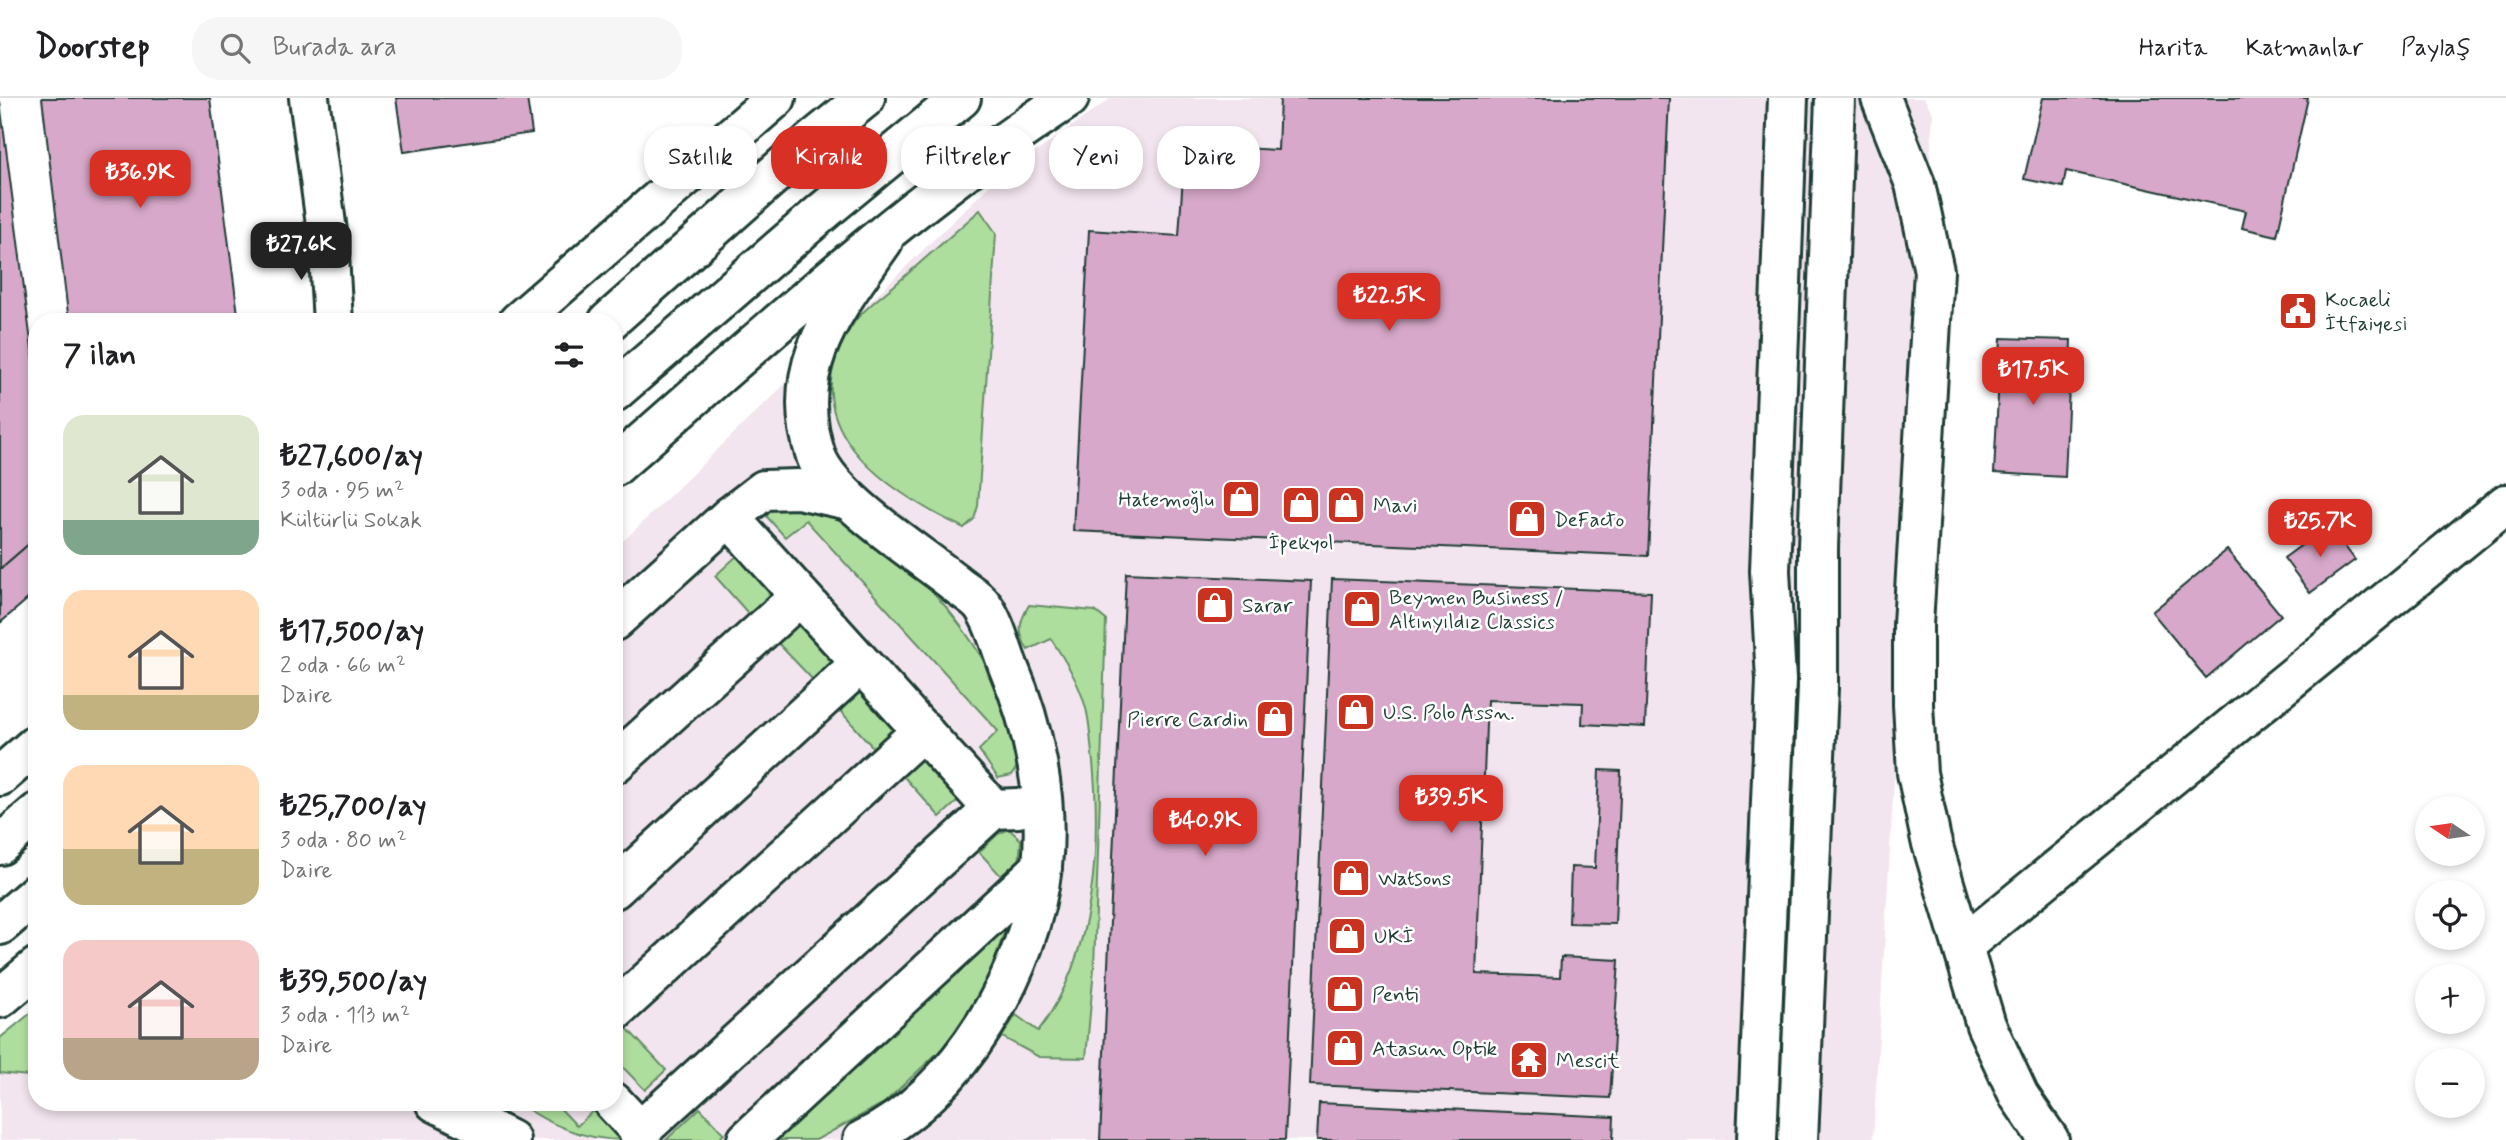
<!DOCTYPE html>
<html lang="tr">
<head>
<meta charset="utf-8">
<style>
  body { margin:0; font-family:Mynerve,sans-serif; background:#f6f6f6; color:#202124; height:100vh; display:flex; flex-direction:column; font-size:26px; white-space:nowrap }
  * { box-sizing:border-box; margin:0 }
  p { font-size:23px; color:#757577 }
  .icon { flex:none; width:38px; height:38px; fill:none; stroke:currentColor; stroke-width:2; stroke-linecap:round; stroke-linejoin:round }
  .map { position:relative; flex:1; overflow:hidden }
  .side { position:absolute; left:28px; top:215px; width:595px; height:798px; display:flex; flex-direction:column; background:#fff; border-radius:28px; box-shadow:0 4px 10px #0003 }
  .side>* { flex:none }
  .hud { position:absolute; left:644px; top:28px; width:665px; height:63px; display:flex; gap:14px }
  .needle { width:46px; rotate:283deg }
  .fabs { position:absolute; left:2415px; top:698px; display:grid; gap:14px }
  .fabs a { display:grid; place-items:center; width:70px; height:70px; border-radius:50%; background:#fff; box-shadow:0 4px 10px #0003; font-size:35px }
  .price { position:absolute; translate:-50% -60px; padding:0 16px; border-radius:14px; background:#d93025; color:#fff; font-size:23px; line-height:46px; filter:drop-shadow(0 2px 4px #0008) }
  .price::after { content:''; position:absolute; left:50%; top:42px; width:21px; height:16px; margin-left:-10px; background:inherit; clip-path:polygon(0 0,100% 0,50% 100%) }
  .price.on { background:#222; color:#fff }
  ul { padding:0; list-style:none }
  li { display:flex; align-items:center; gap:21px; height:175px; padding:0 35px }
  li span { display:grid; place-items:center; flex:none; width:196px; height:140px; border-radius:21px; color:#555 }
  li>.icon { margin-inline-start:auto }
  span .icon { width:84px; height:84px; fill:#fffc; stroke-width:1 }
  li b { font-size:30px }
  h2 { display:flex; justify-content:space-between; align-items:center; height:84px; padding:0 35px; font-size:30px }
  .chip { padding:0 24px; border-radius:28px; background:#fff; box-shadow:0 4px 10px #0003; font-size:24px; line-height:63px }
  .chip.on { background:#d93025; color:#fff }
  header { display:flex; align-items:center; gap:42px; box-sizing:border-box; height:98px; padding:0 35px; background:#fff; border-bottom:2px solid #e0e0e0 }
  header strong { font-size:33px }
  nav { display:flex; gap:38px; margin-inline-start:auto; font-size:24px }
  .search { width:490px; height:63px; background:#f6f6f6; display:flex; align-items:center; gap:18px; box-sizing:border-box; padding:0 24px; border-radius:28px; color:#757577; font-size:26px }
  .map>svg:first-child { display:block }
</style>
</head>
<body>
<header>
<strong>Doorstep</strong>
<div class="search"><svg class="icon" aria-label="search" viewBox="0 0 24 24"><circle cx="10" cy="10" r="6"/><path d="M15 15l6 6"/></svg>Burada ara</div>
<nav><a>Harita</a><a>Katmanlar</a><a>Paylaş</a></nav>
</header>
<div class="map">
<svg width="2506" height="1042" viewBox="0 0 2506 1042">
  <rect width="100%" height="100%" fill="#fff"/>
  <filter id="ink" filterUnits="userSpaceOnUse"><feTurbulence type="fractalNoise" baseFrequency=".0143" numOctaves="2"/><feDisplacementMap in="SourceGraphic" scale="14" xChannelSelector="R" yChannelSelector="G"/><feConvolveMatrix kernelMatrix="1 2 1 2 8 2 1 2 1" color-interpolation-filters="sRGB"/></filter>
  <g filter="url(#ink)">
    <polygon fill="#f3e5ef" points="1111,0 1924,0 1933,15 1873,1042 0,1042 0,940 37,910 37,1004 614,1004 614,452 990,87"/>
    <g fill="#aede9d" stroke="#668e68" stroke-width="2">
      <path d="M 980,112 L 996,135 L 978,408 L 974,421 L 964,430 C 884,392 786,326 853,226 C 863,211 882,198 896,186 C 924,161 952,137 980,112 Z"/>
      <path d="M 771,406 C 864,404 963,511 998,591 C 1008,614 1013,640 1020,663 L 1012,677 L 998,680 L 979,652 L 998,633 L 806,422 L 785,439 L 767,419 Z"/>
      <polygon points="739,456 779,502 755,523 715,478"/>
      <path d="M 1029,507 L 1095,513 L 1106,522 L 1094,870 L 1086,960 L 1039,959 L 1002,939 L 1016,917 L 1038,933 C 1095,860 1102,744 1092,655 C 1090,640 1090,622 1085,607 C 1078,583 1065,562 1051,541 L 1028,552 C 1017,534 1019,524 1029,507 Z"/>
      <polygon points="797,522 836,564 815,584 775,542"/>
      <polygon points="859,590 898,634 877,654 837,609"/>
      <polygon points="916,652 960,701 940,719 896,670"/>
      <polygon points="1009,731 1021,742 1019,769 1003,780 979,754 998,736"/>
      <polygon points="1014,807 984,891 946,947 884,1005 816,1042 759,1042"/>
      <polygon points="37,910 37,979 0,975 0,940"/>
      <polygon points="622,925 666,972 645,992 614,960 614,933"/>
      <path d="M 518,1005 L 555,1005 L 577,1028 L 600,1006 L 623,1042 C 583,1042 549,1026 518,1005 Z"/>
      <polygon points="700,1010 724,1036 718,1042 666,1042"/>
    </g>
    <g fill="#d7a8c9" stroke="#1f3d34" stroke-width="2">
      <polygon points="42,0 210,0 239,224 69,224"/>
      <polygon points="396,0 527,0 532,35 404,54"/>
      <polygon points="1280,0 1669,0 1648,458 1073,433 1089,132 1179,138 1185,47 1278,52"/>
      <polygon points="2043,0 2308,0 2277,138 2242,130 2246,113 2066,73 2063,89 2024,81"/>
      <polygon points="0,4 37,291 37,439 0,471"/>
      <polygon points="2001,240 2071,242 2065,379 1994,375"/>
      <polygon points="2329,427 2355,462 2310,495 2284,460"/>
      <polygon points="37,439 37,493 0,525 0,471"/>
      <polygon points="2227,452 2281,517 2206,580 2152,514"/>
      <polygon points="1126,475 1311,483 1285,1042 1100,1042"/>
      <polygon points="1332,481 1651,494 1645,629 1582,626 1583,605 1487,602 1476,876 1560,879 1561,859 1619,862 1610,1000 1310,987"/>
      <polygon points="1599,672 1621,673 1615,826 1569,825 1571,769 1595,770"/>
      <polygon points="1319,1005 1614,1019 1613,1042 1317,1042"/>
    </g>
    <g fill="none" stroke-linecap="round" stroke-linejoin="round">
      <g stroke="#1f3d34" stroke-width="44">
        <g id="minor">
          <polyline points="309,0 328,141 333,224"/>
          <polyline points="1881,0 1915,86 1934,173 1913,527 1913,607 1917,675 1931,742 1986,927 2019,998 2049,1042"/>
          <polyline points="729,419 993,711 1018,710"/>
          <polyline points="614,523 729,419 764,392 798,391 849,402"/>
          <polyline points="614,666 800,498"/>
          <polyline points="614,791 860,566"/>
          <polyline points="1964,847 2506,406"/>
          <polyline points="614,914 923,632"/>
          <polyline points="435,1004 510,1042"/>
          <polyline points="613,1004 640,1033 640,1042"/>
          <polyline points="640,1033 993,711"/>
          <polyline points="747,1042 1042,769"/>
          <path d="M 863,1042 C 959,997 1031,871 1042,768 C 1049,702 1034,629 1008,568 C 1001,550 995,525 983,508 C 977,499 963,492 954,484 C 918,455 831,400 816,358 C 786,269 835,212 883,143"/>
          <polyline points="1757,1042 1776,582 1770,473 1788,0"/>
          <polyline points="1798,1042 1818,590 1818,449 1835,0"/>
        </g>
      </g>
      <g stroke="#1f3d34" stroke-width="44">
        <g id="major">
          <polyline points="518,224 776,0"/>
          <polyline points="608,224 812,43 865,0"/>
          <polyline points="614,294 826,111 961,0"/>
          <path d="M 614,369 C 761,241 906,106 1069,0"/>
          <polyline points="0,678 37,646"/>
          <polyline points="0,747 37,715"/>
          <polyline points="0,827 37,795"/>
          <polyline points="0,900 37,869"/>
        </g>
      </g>
      <use href="#minor" stroke="#fff" stroke-width="38"/>
      <use href="#major" stroke="#fff" stroke-width="38"/>
    </g>
  </g>
  <defs>
    <g id="civic-square" transform="scale(2.0125)"><rect x="-9" y="-9" width="18" height="18" rx="4" fill="#c8321e" stroke="#fff"/><path d="M-.6-6.5H3V-4.5H.6V-3L4-1V1h2V6H-6V1h2V-1L-.6-3ZM-1.2 2.5V6h2.4V2.5Z" fill="#fff"/></g>
    <g id="shop-square" transform="scale(2.0125)"><rect x="-9" y="-9" width="18" height="18" rx="4" fill="#c8321e" stroke="#fff"/><path d="M-5-2.5h2.3a2.7 3.5 0 0 1 5.4 0H5L5.5 6h-11ZM-1.5-2.5h3a1.5 2.3 0 0 0-3 0Z" fill="#fff"/></g>
    <g id="temple-square" transform="scale(2.0125)"><rect x="-9" y="-9" width="18" height="18" rx="4" fill="#c8321e" stroke="#fff"/><path d="M0-6L5-2H3V0L6.5 2.5H4V6H1.5V3h-3V6H-4V2.5H-6.5L-3 0V-2H-5Z" fill="#fff"/></g>
  </defs>
  <g fill-rule="evenodd">
    <use href="#civic-square" x="2298" y="213"/>
    <use href="#shop-square" x="1241" y="401"/>
    <use href="#shop-square" x="1301" y="407"/>
    <use href="#shop-square" x="1346" y="407"/>
    <use href="#shop-square" x="1527" y="421"/>
    <use href="#shop-square" x="1215" y="507"/>
    <use href="#shop-square" x="1362" y="511"/>
    <use href="#shop-square" x="1356" y="614"/>
    <use href="#shop-square" x="1275" y="621"/>
    <use href="#shop-square" x="1351" y="780"/>
    <use href="#shop-square" x="1347" y="838"/>
    <use href="#shop-square" x="1345" y="896"/>
    <use href="#shop-square" x="1345" y="950"/>
    <use href="#temple-square" x="1529" y="962"/>
  </g>
  <g text-anchor="middle" stroke-width="5" stroke-linejoin="round" paint-order="stroke">
    <g font-size="21" fill="#1f3d34" stroke="#fff" text-anchor="start">
      <text x="2325" y="208">Kocaeli<tspan x="2325" dy="24">İtfaiyesi</tspan></text>
      <text x="1214" y="408" text-anchor="end">Hatemoğlu</text>
      <text x="1373" y="414">Mavi</text>
      <text x="1554" y="428">DeFacto</text>
      <text x="1301" y="451" text-anchor="middle">İpekyol</text>
      <text x="1389" y="506">Beymen Business /<tspan x="1389" dy="24">Altınyıldız Classics</tspan></text>
      <text x="1242" y="514">Sarar</text>
      <text x="1383" y="621">U.S. Polo Assn.</text>
      <text x="1248" y="628" text-anchor="end">Pierre Cardin</text>
      <text x="1378" y="787">Watsons</text>
      <text x="1374" y="845">UKİ</text>
      <text x="1372" y="903">Penti</text>
      <text x="1372" y="957">Atasun Optik</text>
      <text x="1556" y="969">Mescit</text>
    </g>
  </g>
</svg>
<div class="fabs">
<a><svg class="needle" viewBox="-14 -14 28 28"><path d="M0-13l5 13h-10z" fill="#e53935"/><path d="M0 13l5-13h-10z" fill="#757577"/></svg></a>
<a><svg class="icon" aria-label="locate" viewBox="0 0 24 24"><circle cx="12" cy="12" r="6"/><path d="M12 2v4M12 18v4M2 12h4M18 12h4"/></svg></a>
<a>+</a>
<a>−</a>
</div>
<b class="price" style="left:140px;top:112px">₺36.9K</b>
<b class="price on" style="left:301px;top:184px">₺27.6K</b>
<b class="price" style="left:1389px;top:235px">₺22.5K</b>
<b class="price" style="left:2033px;top:309px">₺17.5K</b>
<b class="price" style="left:2320px;top:461px">₺25.7K</b>
<b class="price" style="left:1451px;top:737px">₺39.5K</b>
<b class="price" style="left:1205px;top:760px">₺40.9K</b>
<div class="hud">
<a class="chip">Satılık</a>
<a class="chip on">Kiralık</a>
<a class="chip">Filtreler</a>
<a class="chip">Yeni</a>
<a class="chip">Daire</a>
</div>
<section class="side">
<h2>7 ilan<svg class="icon" aria-label="filters" viewBox="0 0 24 24"><path d="M4 7h16M4 17h16"/><circle cx="9" cy="7" r="2"/><circle cx="15" cy="17" r="2"/></svg></h2>
<ul>
<li><span style="background:linear-gradient(#dfe7d0 75%,#7fa58c 0)"><svg class="icon" aria-label="home" viewBox="0 0 24 24"><path d="M3 11l9-7 9 7M6 9v11h12V9"/></svg></span><div><b>₺27,600/ay</b><p>3 oda · 95 m²</p><p>Kültürlü Sokak</p></div></li>
<li><span style="background:linear-gradient(#ffd9b3 75%,#c2b280 0)"><svg class="icon" aria-label="home" viewBox="0 0 24 24"><path d="M3 11l9-7 9 7M6 9v11h12V9"/></svg></span><div><b>₺17,500/ay</b><p>2 oda · 66 m²</p><p>Daire</p></div></li>
<li><span style="background:linear-gradient(#ffd9b3 60%,#c2b280 0)"><svg class="icon" aria-label="home" viewBox="0 0 24 24"><path d="M3 11l9-7 9 7M6 9v11h12V9"/></svg></span><div><b>₺25,700/ay</b><p>3 oda · 80 m²</p><p>Daire</p></div></li>
<li><span style="background:linear-gradient(#f6c9c9 70%,#b9a48a 0)"><svg class="icon" aria-label="home" viewBox="0 0 24 24"><path d="M3 11l9-7 9 7M6 9v11h12V9"/></svg></span><div><b>₺39,500/ay</b><p>3 oda · 113 m²</p><p>Daire</p></div></li>
</ul>
</section>
</div>
</body>
</html>
